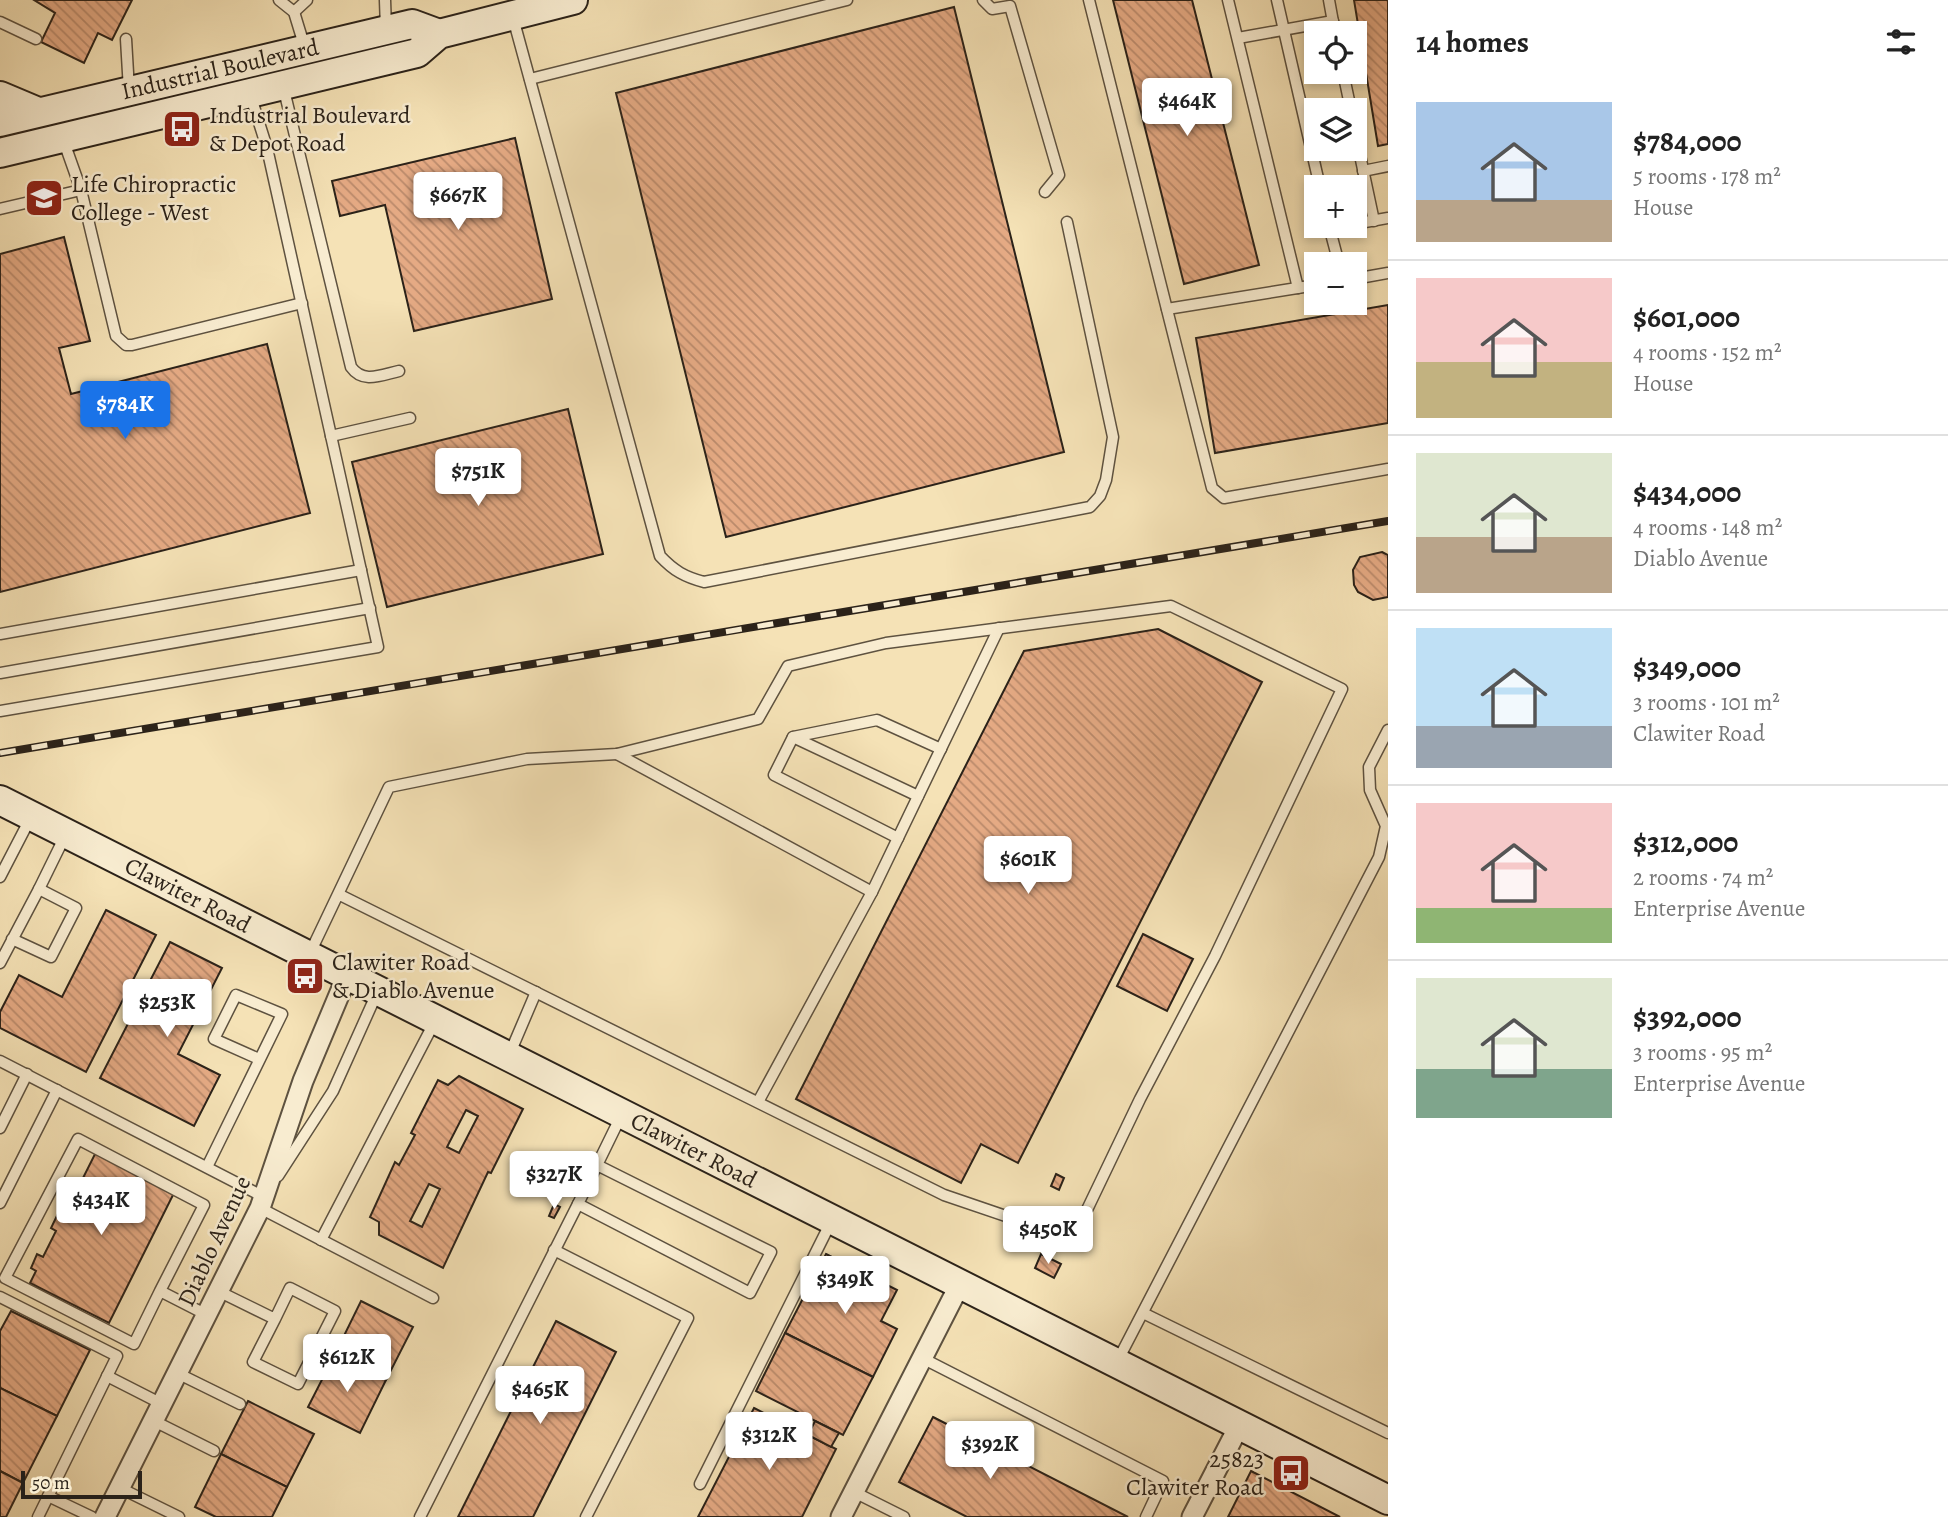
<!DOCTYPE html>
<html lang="en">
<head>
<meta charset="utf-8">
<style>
  body { margin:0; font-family:Alegreya,serif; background:#f6f6f6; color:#222; height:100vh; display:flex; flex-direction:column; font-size:26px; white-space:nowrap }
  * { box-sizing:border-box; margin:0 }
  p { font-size:23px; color:#767676 }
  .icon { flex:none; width:38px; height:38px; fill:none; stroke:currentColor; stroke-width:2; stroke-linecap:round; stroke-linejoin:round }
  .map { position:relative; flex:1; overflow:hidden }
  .side { display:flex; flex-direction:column; background:#fff; width:560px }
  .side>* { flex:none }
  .tools { position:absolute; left:1304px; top:21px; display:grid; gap:14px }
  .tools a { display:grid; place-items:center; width:63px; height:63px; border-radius:0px; background:#fff; box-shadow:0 4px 10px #0003; font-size:35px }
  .scale { position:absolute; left:21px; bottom:18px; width:121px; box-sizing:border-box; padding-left:7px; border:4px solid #2b2219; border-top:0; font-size:19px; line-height:24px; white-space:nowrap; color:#2b2219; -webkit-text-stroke:5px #f8ecd0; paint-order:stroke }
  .price { position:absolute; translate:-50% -60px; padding:0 16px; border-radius:7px; background:#fff; color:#222; font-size:23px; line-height:46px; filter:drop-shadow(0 2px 4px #0008) }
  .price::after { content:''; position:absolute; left:50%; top:42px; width:21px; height:16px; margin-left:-10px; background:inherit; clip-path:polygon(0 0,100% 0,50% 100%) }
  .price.active { background:#1a73e8; color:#fff }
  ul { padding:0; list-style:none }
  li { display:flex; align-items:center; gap:21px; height:175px; padding:0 28px }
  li+li { border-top:2px solid #e0e0e0 }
  li span { display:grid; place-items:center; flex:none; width:196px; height:140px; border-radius:0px; color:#555 }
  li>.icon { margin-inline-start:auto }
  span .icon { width:84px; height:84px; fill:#fffc; stroke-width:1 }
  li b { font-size:30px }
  h2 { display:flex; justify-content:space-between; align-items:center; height:84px; padding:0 28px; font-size:30px }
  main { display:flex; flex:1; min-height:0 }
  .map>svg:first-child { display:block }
</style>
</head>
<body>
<main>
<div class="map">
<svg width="1388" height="1517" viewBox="0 0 1388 1517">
  <defs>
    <pattern id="building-back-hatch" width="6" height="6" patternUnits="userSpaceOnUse" patternTransform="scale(1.75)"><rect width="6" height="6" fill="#e5aa84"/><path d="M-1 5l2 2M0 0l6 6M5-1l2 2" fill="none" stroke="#ba8a6b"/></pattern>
  </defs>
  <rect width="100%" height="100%" fill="#f5e2b6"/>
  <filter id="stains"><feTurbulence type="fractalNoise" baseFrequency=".00286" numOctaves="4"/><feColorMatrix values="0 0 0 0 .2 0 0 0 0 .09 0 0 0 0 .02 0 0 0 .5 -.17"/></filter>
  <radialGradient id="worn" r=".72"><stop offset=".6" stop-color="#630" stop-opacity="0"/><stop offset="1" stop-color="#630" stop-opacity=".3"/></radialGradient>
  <g fill="url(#building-back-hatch)" stroke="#2b2219" stroke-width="2" fill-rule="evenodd">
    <polygon points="34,0 132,0 112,40 98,33 84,63 41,42 55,13"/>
    <polygon points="1113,0 1192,0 1259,265 1184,284"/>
    <polygon points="1354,0 1388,0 1388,144 1378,146"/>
    <polygon points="954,7 1064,452 726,537 616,93"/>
    <polygon points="515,138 552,299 414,331 385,205 340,216 332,181"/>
    <polygon points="64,237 90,341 59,348 71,394 267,344 310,513 0,592 0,254"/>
    <polygon points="1388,305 1388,423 1215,453 1196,338"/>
    <polygon points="568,409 603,554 387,607 352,462"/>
    <polygon points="1382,552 1388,555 1388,597 1373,600 1358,592 1354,585 1353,570 1360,557"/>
    <polygon points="1158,629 1262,682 1018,1163 981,1144 961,1183 796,1099 1024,651"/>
    <polygon points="106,910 156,935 86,1072 0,1028 0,1012 19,975 62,997"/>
    <polygon points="1143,934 1193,959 1167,1011 1117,986"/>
    <polygon points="170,942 222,968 178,1054 220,1075 194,1126 100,1078"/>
    <path d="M 459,1076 L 523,1109 L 491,1173 L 488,1172 L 443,1268 L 379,1235 L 379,1222 L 370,1217 L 395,1162 L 399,1165 L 415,1135 L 411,1133 L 438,1080 L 448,1085 ZM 466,1110 L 478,1116 L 459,1153 L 447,1147 ZM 429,1184 L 440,1189 L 422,1227 L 410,1221 Z"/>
    <polygon points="96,1152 175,1191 109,1323 30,1283 36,1271 31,1268 37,1254 43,1257 56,1231 51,1228 64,1201 70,1204"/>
    <polygon points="1056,1174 1064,1178 1059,1190 1051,1186"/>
    <polygon points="554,1204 560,1207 554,1218 549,1216"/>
    <polygon points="826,1254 897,1290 881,1321 897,1329 873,1377 785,1333"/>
    <polygon points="1041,1254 1061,1264 1054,1278 1035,1268"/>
    <polygon points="361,1301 413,1327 386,1380 335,1354"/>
    <polygon points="11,1311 90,1350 57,1416 0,1388 0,1331"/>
    <polygon points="556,1321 616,1352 533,1517 458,1517"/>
    <polygon points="785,1333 873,1377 843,1435 756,1391"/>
    <polygon points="335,1354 386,1380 360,1433 308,1407"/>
    <polygon points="0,1388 57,1416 23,1483 0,1471"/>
    <polygon points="248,1401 314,1434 287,1487 221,1454"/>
    <polygon points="754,1408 836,1449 802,1517 698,1517"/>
    <polygon points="933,1417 1128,1517 967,1517 899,1482"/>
    <polygon points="815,1421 839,1433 831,1447 808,1435"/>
    <polygon points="221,1454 287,1487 272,1517 216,1517 195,1507"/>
    <polygon points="0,1471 23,1483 6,1517 0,1517"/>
    <polygon points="1251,1471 1340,1517 1228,1517"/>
  </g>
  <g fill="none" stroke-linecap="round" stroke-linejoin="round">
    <g stroke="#5e5240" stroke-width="13">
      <g id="lane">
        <polyline points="279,0 294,12 305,48"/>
        <polyline points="385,0 386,29"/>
        <polyline points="983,0 992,9 1010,6 1059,175 1045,192"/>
        <polyline points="1089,0 1212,488 1224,498 1388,469"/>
        <polyline points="1228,0 1298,288"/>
        <polyline points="1277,0 1320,187"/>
        <polyline points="1329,0 1335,33"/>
        <polyline points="294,12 307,0"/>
        <path d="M 513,18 L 660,556 C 674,571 685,577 704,582 L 1090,507 L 1100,496 L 1106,480 L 1113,437 L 1067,222"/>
        <polyline points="0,22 36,39"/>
        <polyline points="1238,38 1333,21"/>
        <polyline points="126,39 129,90"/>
        <polyline points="1343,72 1351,110"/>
        <polyline points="530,79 847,0"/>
        <path d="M 283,86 L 351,367 C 363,384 381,375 399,371"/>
        <polyline points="1354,127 1374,221"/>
        <polyline points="64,142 81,190 116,336 126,345 132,345 302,303"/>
        <polyline points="1363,171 1388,166"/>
        <polyline points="0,209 81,190"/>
        <polyline points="1354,224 1388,218"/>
        <polyline points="1329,226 1339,264"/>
        <polyline points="1330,228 1342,226"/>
        <polyline points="1354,279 1388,273"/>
        <polyline points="1167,309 1316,285"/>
        <polyline points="331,436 410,418"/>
        <polyline points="0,634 361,570"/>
        <polyline points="0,673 370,608"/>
        <polyline points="0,711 378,647 267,148 250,94"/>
        <polyline points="793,737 918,796"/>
        <polyline points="617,754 872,892"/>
        <polyline points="898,838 774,775 793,737 877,720 941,749"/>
        <polyline points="0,877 30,819"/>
        <polyline points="39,889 65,836"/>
        <polyline points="310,953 389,787 527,759 617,754 758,719 788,666 886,643 1171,606 1342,689 1215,956 1140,1099 1073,1239 944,1195 340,895"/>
        <polyline points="0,963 39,889 76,908 51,957 12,939"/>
        <polyline points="510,1053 536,992"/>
        <polyline points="0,1061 264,1197"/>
        <polyline points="758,1102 872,892 999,628"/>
        <polyline points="0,1128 27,1074"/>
        <polyline points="597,1165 771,1252 750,1293 578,1204 622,1114"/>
        <polyline points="207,1167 282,1014 236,995 214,1039 259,1059"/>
        <polyline points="278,1176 333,1091 377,993"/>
        <polyline points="0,1203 57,1090"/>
        <polyline points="260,1208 433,1298"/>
        <polyline points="321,1240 434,1023"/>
        <polyline points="554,1250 688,1318 586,1517"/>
        <polyline points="160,1291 134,1344 5,1278 78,1139 204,1205 160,1291 207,1315"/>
        <polyline points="218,1291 275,1319 290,1288 335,1311 298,1384 253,1362 275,1319"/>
        <polyline points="0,1297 117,1356 38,1517"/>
        <polyline points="1143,1313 1388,1433"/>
        <polyline points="922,1358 1163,1481 1146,1517"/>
        <polyline points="1118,1360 1379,857 1386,826 1370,790 1369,767 1388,730"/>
        <polyline points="177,1373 240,1404"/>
        <polyline points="107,1376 162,1404"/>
        <polyline points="154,1421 214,1451"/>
        <polyline points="700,1484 832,1220"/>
        <polyline points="120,1488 179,1517"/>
        <polyline points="854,1492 904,1517"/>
        <polyline points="48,1496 92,1517"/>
        <polyline points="420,1517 578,1204"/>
      </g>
    </g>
    <g stroke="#5e5240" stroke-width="23">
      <g id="street">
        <polyline points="105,1517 260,1208 303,1081 347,976"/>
        <polyline points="841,1517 959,1286"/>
        <polyline points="1192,1517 1239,1426"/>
      </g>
    </g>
    <g stroke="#2b2219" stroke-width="32">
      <g id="secondary">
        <polyline points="0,96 38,112"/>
        <polyline points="0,122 412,24 439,34"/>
        <polyline points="0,153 417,53 439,34 573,0"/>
        <polyline points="0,800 1388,1500"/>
      </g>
    </g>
    <use href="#lane" stroke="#f8ecd0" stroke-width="10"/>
    <use href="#street" stroke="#f8ecd0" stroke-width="19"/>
    <use href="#secondary" stroke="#f8ecd0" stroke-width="28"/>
    <g stroke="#2b2219" stroke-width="8">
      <polyline id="rail" points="0,753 1388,521"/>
    </g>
    <use href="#rail" stroke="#f8ecd0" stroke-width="5" stroke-dasharray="16" stroke-linecap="butt"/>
  </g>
  <defs>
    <g id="bus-square" transform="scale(2.0125)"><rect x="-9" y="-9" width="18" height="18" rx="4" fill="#8f2418" stroke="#f8ecd0"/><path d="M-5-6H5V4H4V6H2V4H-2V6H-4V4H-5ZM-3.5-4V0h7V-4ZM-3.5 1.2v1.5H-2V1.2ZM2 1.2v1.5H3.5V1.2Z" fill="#fff"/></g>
    <g id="school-square" transform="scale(2.0125)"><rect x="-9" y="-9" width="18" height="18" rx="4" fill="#8f2418" stroke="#f8ecd0"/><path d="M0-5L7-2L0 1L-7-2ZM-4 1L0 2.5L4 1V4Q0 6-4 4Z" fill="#fff"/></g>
  </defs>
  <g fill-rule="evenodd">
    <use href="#bus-square" x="182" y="129"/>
    <use href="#school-square" x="44" y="198"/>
    <use href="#bus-square" x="305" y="976"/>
    <use href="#bus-square" x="1291" y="1473"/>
  </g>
  <g text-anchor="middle" stroke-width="5" stroke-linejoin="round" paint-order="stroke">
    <g font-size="24" fill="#2b2219" stroke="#f8ecd0">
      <text transform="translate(220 69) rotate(-13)" y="8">Industrial Boulevard</text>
      <text transform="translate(188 895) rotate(27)" y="8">Clawiter Road</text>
      <text transform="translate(694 1150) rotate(27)" y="8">Clawiter Road</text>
      <text transform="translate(214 1241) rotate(-65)" y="8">Diablo Avenue</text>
    </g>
    <g font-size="24" fill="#2b2219" stroke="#f8ecd0" text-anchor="start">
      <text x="209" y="123">Industrial Boulevard<tspan x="209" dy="28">&amp; Depot Road</tspan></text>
      <text x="71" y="192">Life Chiropractic<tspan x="71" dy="28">College - West</tspan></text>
      <text x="332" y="970">Clawiter Road<tspan x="332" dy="28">&amp; Diablo Avenue</tspan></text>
      <text x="1264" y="1467" text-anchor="end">25823<tspan x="1264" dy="28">Clawiter Road</tspan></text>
    </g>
  </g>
  <rect width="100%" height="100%" filter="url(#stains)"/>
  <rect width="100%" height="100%" fill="url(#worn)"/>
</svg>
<div class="tools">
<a><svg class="icon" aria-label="locate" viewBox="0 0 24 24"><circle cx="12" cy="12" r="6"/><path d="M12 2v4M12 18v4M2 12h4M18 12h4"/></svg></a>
<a><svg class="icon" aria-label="layers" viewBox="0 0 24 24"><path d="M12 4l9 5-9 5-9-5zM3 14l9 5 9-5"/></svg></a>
<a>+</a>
<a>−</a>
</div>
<div class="scale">50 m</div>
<b class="price" style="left:1187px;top:138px">$464K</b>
<b class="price" style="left:458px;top:232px">$667K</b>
<b class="price active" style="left:125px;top:441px">$784K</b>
<b class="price" style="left:478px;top:508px">$751K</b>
<b class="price" style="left:1028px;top:896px">$601K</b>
<b class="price" style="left:167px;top:1039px">$253K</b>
<b class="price" style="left:554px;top:1211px">$327K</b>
<b class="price" style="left:101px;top:1237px">$434K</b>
<b class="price" style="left:1048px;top:1266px">$450K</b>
<b class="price" style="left:845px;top:1316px">$349K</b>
<b class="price" style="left:347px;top:1394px">$612K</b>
<b class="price" style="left:540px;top:1426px">$465K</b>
<b class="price" style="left:769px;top:1472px">$312K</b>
<b class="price" style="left:990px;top:1481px">$392K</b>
</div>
<section class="side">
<h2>14 homes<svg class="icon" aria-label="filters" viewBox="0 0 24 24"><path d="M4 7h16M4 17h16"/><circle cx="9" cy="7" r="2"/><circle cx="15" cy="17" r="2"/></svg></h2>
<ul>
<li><span style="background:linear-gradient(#a9c7e8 70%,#b9a48a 0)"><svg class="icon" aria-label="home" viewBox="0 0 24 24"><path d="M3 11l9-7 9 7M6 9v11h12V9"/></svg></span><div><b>$784,000</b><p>5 rooms · 178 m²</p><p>House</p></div></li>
<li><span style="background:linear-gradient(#f6c9c9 60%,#c2b280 0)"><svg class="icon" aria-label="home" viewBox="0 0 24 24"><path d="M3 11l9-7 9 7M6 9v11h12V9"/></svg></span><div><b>$601,000</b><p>4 rooms · 152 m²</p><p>House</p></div></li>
<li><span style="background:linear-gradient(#dfe7d0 60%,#b9a48a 0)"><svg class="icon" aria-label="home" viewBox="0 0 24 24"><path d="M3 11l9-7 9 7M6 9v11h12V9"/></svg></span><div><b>$434,000</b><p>4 rooms · 148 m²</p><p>Diablo Avenue</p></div></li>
<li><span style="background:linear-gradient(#bfe0f5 70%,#9aa5b1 0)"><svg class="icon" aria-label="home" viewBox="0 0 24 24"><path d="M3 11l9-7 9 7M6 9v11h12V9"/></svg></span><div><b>$349,000</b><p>3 rooms · 101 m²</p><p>Clawiter Road</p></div></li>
<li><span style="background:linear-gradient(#f6c9c9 75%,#8fb573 0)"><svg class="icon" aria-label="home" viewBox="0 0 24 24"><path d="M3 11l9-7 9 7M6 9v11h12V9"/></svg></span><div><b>$312,000</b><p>2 rooms · 74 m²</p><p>Enterprise Avenue</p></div></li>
<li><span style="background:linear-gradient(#dfe7d0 65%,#7fa58c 0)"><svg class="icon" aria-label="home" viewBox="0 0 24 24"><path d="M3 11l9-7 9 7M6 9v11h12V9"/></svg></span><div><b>$392,000</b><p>3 rooms · 95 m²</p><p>Enterprise Avenue</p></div></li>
</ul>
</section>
</main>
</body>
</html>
